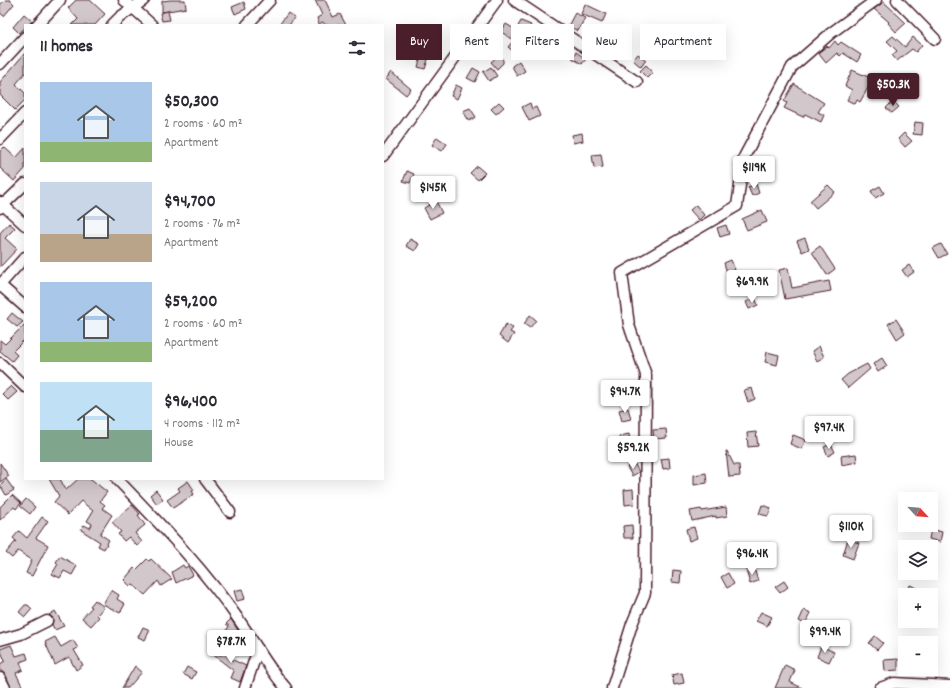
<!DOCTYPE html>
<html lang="en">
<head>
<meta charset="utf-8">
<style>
  body { margin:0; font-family:Dekko,sans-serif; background:#f7f7f7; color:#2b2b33; height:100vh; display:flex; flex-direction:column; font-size:15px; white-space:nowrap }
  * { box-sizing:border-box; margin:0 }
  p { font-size:13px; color:#7c7c81 }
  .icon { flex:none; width:22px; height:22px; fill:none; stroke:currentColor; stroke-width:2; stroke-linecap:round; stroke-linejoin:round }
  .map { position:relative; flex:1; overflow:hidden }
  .panel { position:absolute; left:24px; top:24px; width:360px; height:456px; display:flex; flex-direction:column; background:#fff; border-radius:0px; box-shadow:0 4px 16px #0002 }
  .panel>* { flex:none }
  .top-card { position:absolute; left:396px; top:24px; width:380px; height:36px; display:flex; gap:8px }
  .needle { width:26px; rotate:116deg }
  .tools { position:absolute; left:898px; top:492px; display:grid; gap:8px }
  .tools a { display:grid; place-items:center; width:40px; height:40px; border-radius:0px; background:#fff; box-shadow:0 4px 16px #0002; font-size:20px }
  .price { position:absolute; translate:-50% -34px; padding:0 9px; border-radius:4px; background:#fff; color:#222; font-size:13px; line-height:26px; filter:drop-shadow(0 1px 2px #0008) }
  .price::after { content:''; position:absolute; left:50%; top:24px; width:12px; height:9px; margin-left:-6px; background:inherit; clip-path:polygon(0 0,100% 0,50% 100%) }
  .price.selected { background:#4a1f2b; color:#fff }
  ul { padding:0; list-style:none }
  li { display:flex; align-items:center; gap:12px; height:100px; padding:0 16px }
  li span { display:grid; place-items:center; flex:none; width:112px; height:80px; border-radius:0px; color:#555 }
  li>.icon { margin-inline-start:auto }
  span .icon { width:48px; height:48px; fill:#fffc; stroke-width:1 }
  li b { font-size:17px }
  h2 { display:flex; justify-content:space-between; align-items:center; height:48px; padding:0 16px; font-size:17px }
  .tag { padding:0 14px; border-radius:0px; background:#fff; box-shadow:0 4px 16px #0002; font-size:14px; line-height:36px }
  .tag.selected { background:#4a1f2b; color:#fff }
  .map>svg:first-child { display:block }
</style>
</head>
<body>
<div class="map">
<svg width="950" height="688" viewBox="0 0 950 688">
  <rect width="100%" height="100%" fill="#fff"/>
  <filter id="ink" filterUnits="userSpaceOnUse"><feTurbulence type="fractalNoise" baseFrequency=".025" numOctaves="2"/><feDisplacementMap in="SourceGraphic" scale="8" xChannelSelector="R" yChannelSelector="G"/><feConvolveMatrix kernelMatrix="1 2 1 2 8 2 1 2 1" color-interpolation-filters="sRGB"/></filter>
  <g filter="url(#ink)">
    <g fill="#d2c7cb" stroke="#4a1f2b">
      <polygon points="5,0 10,0 14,4 4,16 0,13 0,5"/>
      <polygon points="76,0 90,0 105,14 95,25 72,25 78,19 68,8"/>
      <polygon points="170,0 185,0 186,8 162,12 162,1"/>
      <polygon points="315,0 325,0 333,17 340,14 346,25 325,25 323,22 319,24 317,18 322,15"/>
      <polygon points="244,2 246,9 235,14 232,7"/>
      <polygon points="884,2 906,23 896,32 888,23 889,22 874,9"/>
      <polygon points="585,4 606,14 602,23 581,14"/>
      <polygon points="168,11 170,20 162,21 160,13"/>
      <polygon points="288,13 295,18 289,25 279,25"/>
      <polygon points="575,13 585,18 578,31 568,26"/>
      <polygon points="24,14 32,21 28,25 25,25 25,28 19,33 13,27"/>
      <polygon points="521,21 531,25 514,52 508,47 514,40 501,32 506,24 516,30"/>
      <polygon points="893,36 905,47 913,37 922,45 916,52 912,49 897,61 892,55 897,51 887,41"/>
      <polygon points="546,39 552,44 546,53 539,49"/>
      <polygon points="835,41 838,45 841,42 861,55 857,62 843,53 840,56 837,53 826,63 818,53 827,46 829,48"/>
      <polygon points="408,43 427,47 428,43 437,44 436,53 430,53 425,69 418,67 420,60 405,56"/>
      <polygon points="576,52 586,59 582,64 572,58"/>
      <polygon points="25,53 25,73 16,84 25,93 25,100 15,110 0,95 0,82"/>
      <polygon points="638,54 646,60 641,67 633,60"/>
      <polygon points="499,55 503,60 503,63 497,69 491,62"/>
      <polygon points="519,61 525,71 517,76 512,66"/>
      <polygon points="646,65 653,72 647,78 640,71"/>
      <polygon points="491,67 497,76 489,81 483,72"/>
      <polygon points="473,68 480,72 475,82 467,78"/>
      <polygon points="852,70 873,79 860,102 857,100 855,104 847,100 852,90 845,86"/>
      <polygon points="391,72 411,89 406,95 386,79"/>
      <polygon points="903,81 910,89 904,95 898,87"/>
      <polygon points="794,84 824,103 818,112 824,115 821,122 805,114 803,117 784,108 787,103 784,101"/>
      <polygon points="456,85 462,88 457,99 451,96"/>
      <polygon points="893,101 899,107 892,113 886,108"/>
      <polygon points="499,102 504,107 496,114 491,109"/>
      <polygon points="530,103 532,109 536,107 540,116 529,121 522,107"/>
      <polygon points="470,108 476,117 469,121 463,111"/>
      <polygon points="915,122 923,123 922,135 913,134"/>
      <polygon points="582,133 583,141 573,143 572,135"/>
      <polygon points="904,133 912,141 905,147 898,139"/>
      <polygon points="437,137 447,144 442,151 432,145"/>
      <polygon points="4,147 16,158 25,148 25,169 14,181 0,168 0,151"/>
      <polygon points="601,154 603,167 594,168 592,155"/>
      <polygon points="477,166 485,173 478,180 470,173"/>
      <polygon points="407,171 414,174 410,183 403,181"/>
      <polygon points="756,184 759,193 752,196 748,187"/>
      <polygon points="828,185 835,192 816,208 810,201"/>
      <polygon points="880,186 884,193 875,198 871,191"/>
      <polygon points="436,201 442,213 430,219 424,208"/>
      <polygon points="696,205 704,215 699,220 690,210"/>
      <polygon points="762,210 767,222 747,230 742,219"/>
      <polygon points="9,223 15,228 5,238 17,249 0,267 0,233"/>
      <polygon points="726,225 729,234 720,237 717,228"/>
      <polygon points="805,238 809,249 802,252 797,241"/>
      <polygon points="410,239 419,244 415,251 406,246"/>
      <polygon points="941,244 947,254 939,258 933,248"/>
      <polygon points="820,246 835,269 827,275 812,252"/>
      <polygon points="731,260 735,270 727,273 724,263"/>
      <polygon points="909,265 914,272 907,277 902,270"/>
      <polygon points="788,268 792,288 829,281 831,291 785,299 779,270"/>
      <polygon points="755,298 758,305 749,309 746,302"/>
      <polygon points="12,313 23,322 17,327 7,319"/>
      <polygon points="530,315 536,320 530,328 524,324"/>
      <polygon points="896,319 905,333 897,339 888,324"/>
      <polygon points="25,324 25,339 13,351 17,355 12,361 0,351 0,340 5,344"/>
      <polygon points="506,324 513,328 510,332 514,334 508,343 499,336"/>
      <polygon points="819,346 824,357 817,361 812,351"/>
      <polygon points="767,352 779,355 777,365 765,362"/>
      <polygon points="882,358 887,366 878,372 873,364"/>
      <polygon points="867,364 870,369 848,388 841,380 848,374"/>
      <polygon points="11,386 17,392 8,400 2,394"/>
      <polygon points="752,388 755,399 748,402 744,390"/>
      <polygon points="628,408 631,419 622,421 619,410"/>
      <polygon points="666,429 667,438 654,439 653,430"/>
      <polygon points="756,432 758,446 748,447 747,433"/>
      <polygon points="629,434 630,443 620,444 619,436"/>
      <polygon points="793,435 806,440 802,449 790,444"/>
      <polygon points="831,444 835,452 828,456 824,447"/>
      <polygon points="726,451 727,451 734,465 739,465 740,476 729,477"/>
      <polygon points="856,454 857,462 842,465 841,456"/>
      <polygon points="669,458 670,468 663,469 661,459"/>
      <polygon points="0,463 9,476 0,482"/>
      <polygon points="634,463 639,472 632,476 627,467"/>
      <polygon points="706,473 707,483 694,485 694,475"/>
      <polygon points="6,479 14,490 6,495 0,485"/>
      <polygon points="49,479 60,479 66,490 78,479 91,479 107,492 100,501 105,505 102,508 112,515 100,534 109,540 104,549 98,546 100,542 81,530 84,525 90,528 92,524 87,521 93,511 81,501 68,515 54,502 59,496"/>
      <polygon points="188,481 194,490 192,491 194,494 173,508 167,500 180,491 178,488"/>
      <polygon points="633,489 634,504 625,505 624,490"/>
      <polygon points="156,490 163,499 157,504 150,495"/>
      <polygon points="12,495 21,503 16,509 14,507 0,520 0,507"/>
      <polygon points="26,499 35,507 30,514 20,506"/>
      <polygon points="132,505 140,514 138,515 145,525 135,533 142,542 137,546 129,537 124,541 118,534 121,532 112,522"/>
      <polygon points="762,505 771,508 768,516 759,514"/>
      <polygon points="726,507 727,516 716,518 716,516 692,521 690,511 701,509 702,511"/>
      <polygon points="42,517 48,521 36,538 48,545 32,576 26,573 32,560 18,551 12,558 6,553 16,541 13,538 19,531 27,538"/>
      <polygon points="836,517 846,524 840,532 830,525"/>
      <polygon points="632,525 633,538 624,538 623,526"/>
      <polygon points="694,527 697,538 689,541 686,529"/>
      <polygon points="931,529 942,532 940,542 929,539"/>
      <polygon points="848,539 859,543 853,559 843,555"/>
      <polygon points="60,556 77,566 72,575 64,571 60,578 52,574 58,564 56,562"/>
      <polygon points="147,559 149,561 151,559 172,579 161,586 158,581 145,595 132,584 130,586 124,580 134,568 136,570"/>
      <polygon points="183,565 185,568 188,566 193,575 176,583 172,572"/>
      <polygon points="754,568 758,581 750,584 746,570"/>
      <polygon points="673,570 681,571 680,583 672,582"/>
      <polygon points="728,573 734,584 727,588 721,577"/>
      <polygon points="784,581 788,587 780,593 775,587"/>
      <polygon points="910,585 922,590 919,595 907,593"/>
      <polygon points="242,589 245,599 237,601 234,591"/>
      <polygon points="111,590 119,595 117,599 125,604 120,613 103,604"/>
      <polygon points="95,600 104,607 97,615 99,617 91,626 82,618 92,607 90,606"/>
      <polygon points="25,605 28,605 32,609 25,617 19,612"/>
      <polygon points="804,610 811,613 805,624 799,621"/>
      <polygon points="55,611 64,626 55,630 52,625 53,618 49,615"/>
      <polygon points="761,612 772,617 767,626 756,621"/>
      <polygon points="231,619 239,632 231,646 225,643 227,639 223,637 229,626 226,624"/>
      <polygon points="143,627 150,630 145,640 138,637"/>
      <polygon points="875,636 883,643 877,650 869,643"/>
      <polygon points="55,637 61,647 73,640 78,648 74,650 83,665 76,670 69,657 55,665 45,642"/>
      <polygon points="11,645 16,656 26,653 28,659 20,662 23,670 16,673 23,688 11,688 6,675 0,670 0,664 5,661 0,649"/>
      <polygon points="821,646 834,652 829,662 817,657"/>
      <polygon points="226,648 234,655 231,659 246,666 240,682 231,678 234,671 211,653 213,651 221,655"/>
      <polygon points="898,659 898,670 885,671 884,660"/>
      <polygon points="785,665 795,670 790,682 802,688 775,688"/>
      <polygon points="135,666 142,672 128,688 122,688"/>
      <polygon points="187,667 196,672 192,679 183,674"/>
      <polygon points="682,673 684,683 674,685 672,675"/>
    </g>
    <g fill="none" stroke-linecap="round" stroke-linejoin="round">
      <g stroke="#4a1f2b" stroke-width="13">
        <g id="minor">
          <polyline points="124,0 152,25"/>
          <polyline points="514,0 637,82"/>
          <polyline points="897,0 935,39"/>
          <polyline points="37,25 60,0"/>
          <polyline points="112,25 120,17 144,0"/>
          <polyline points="247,25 270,0"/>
          <polyline points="0,64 25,37"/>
          <polyline points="0,139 25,113"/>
          <polyline points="383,156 497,0"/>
          <polyline points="0,202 25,225"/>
          <polyline points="0,208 25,184"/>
          <polyline points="0,285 25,257"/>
          <polyline points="0,285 25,307"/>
          <polyline points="0,363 25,387"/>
          <path d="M 117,479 C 160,524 204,569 239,620 C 255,643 267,667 286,688"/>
          <polyline points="205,479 230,512"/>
          <polyline points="0,640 21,634 47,621"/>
          <polyline points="0,678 5,688"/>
          <polyline points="245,688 258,649"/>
          <polyline points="612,688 632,624 645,593 646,375 629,325 622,273 737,206 744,157 792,67 831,33 876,0"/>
          <polyline points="880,688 894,683 950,686"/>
        </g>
      </g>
      <use href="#minor" stroke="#fff" stroke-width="10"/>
    </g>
  </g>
</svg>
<div class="tools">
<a><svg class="needle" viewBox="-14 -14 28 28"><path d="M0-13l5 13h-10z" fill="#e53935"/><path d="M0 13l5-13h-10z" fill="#7c7c81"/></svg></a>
<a><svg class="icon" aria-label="layers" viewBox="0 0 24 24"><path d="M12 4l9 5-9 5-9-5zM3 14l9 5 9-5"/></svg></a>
<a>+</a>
<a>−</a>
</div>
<b class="price selected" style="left:893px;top:107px">$50.3K</b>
<b class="price" style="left:754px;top:190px">$119K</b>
<b class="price" style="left:433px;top:210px">$145K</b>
<b class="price" style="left:752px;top:304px">$69.9K</b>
<b class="price" style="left:625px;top:414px">$94.7K</b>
<b class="price" style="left:829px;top:450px">$97.4K</b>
<b class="price" style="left:633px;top:470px">$59.2K</b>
<b class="price" style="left:851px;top:549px">$110K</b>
<b class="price" style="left:752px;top:576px">$96.4K</b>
<b class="price" style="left:825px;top:654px">$99.4K</b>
<b class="price" style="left:231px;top:664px">$78.7K</b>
<div class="top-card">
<a class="tag selected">Buy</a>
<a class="tag">Rent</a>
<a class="tag">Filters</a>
<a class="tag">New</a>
<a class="tag">Apartment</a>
</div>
<section class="panel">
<h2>11 homes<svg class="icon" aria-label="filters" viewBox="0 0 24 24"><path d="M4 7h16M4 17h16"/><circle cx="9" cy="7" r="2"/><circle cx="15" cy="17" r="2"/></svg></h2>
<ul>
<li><span style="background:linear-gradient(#a9c7e8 75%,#8fb573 0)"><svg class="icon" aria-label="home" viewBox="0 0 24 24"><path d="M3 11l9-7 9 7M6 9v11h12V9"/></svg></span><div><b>$50,300</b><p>2 rooms · 60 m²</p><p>Apartment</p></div></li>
<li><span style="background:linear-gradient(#c9d6e8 65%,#b9a48a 0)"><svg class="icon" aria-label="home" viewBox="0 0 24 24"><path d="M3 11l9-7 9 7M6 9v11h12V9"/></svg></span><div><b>$94,700</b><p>2 rooms · 76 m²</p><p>Apartment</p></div></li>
<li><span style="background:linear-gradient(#a9c7e8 75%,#8fb573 0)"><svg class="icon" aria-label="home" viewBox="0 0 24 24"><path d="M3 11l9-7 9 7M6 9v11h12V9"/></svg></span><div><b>$59,200</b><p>2 rooms · 60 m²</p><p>Apartment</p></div></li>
<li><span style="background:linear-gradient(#bfe0f5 60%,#7fa58c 0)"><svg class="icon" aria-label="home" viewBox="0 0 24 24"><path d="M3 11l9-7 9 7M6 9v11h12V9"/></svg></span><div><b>$96,400</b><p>4 rooms · 112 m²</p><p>House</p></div></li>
</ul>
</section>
</div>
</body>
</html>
